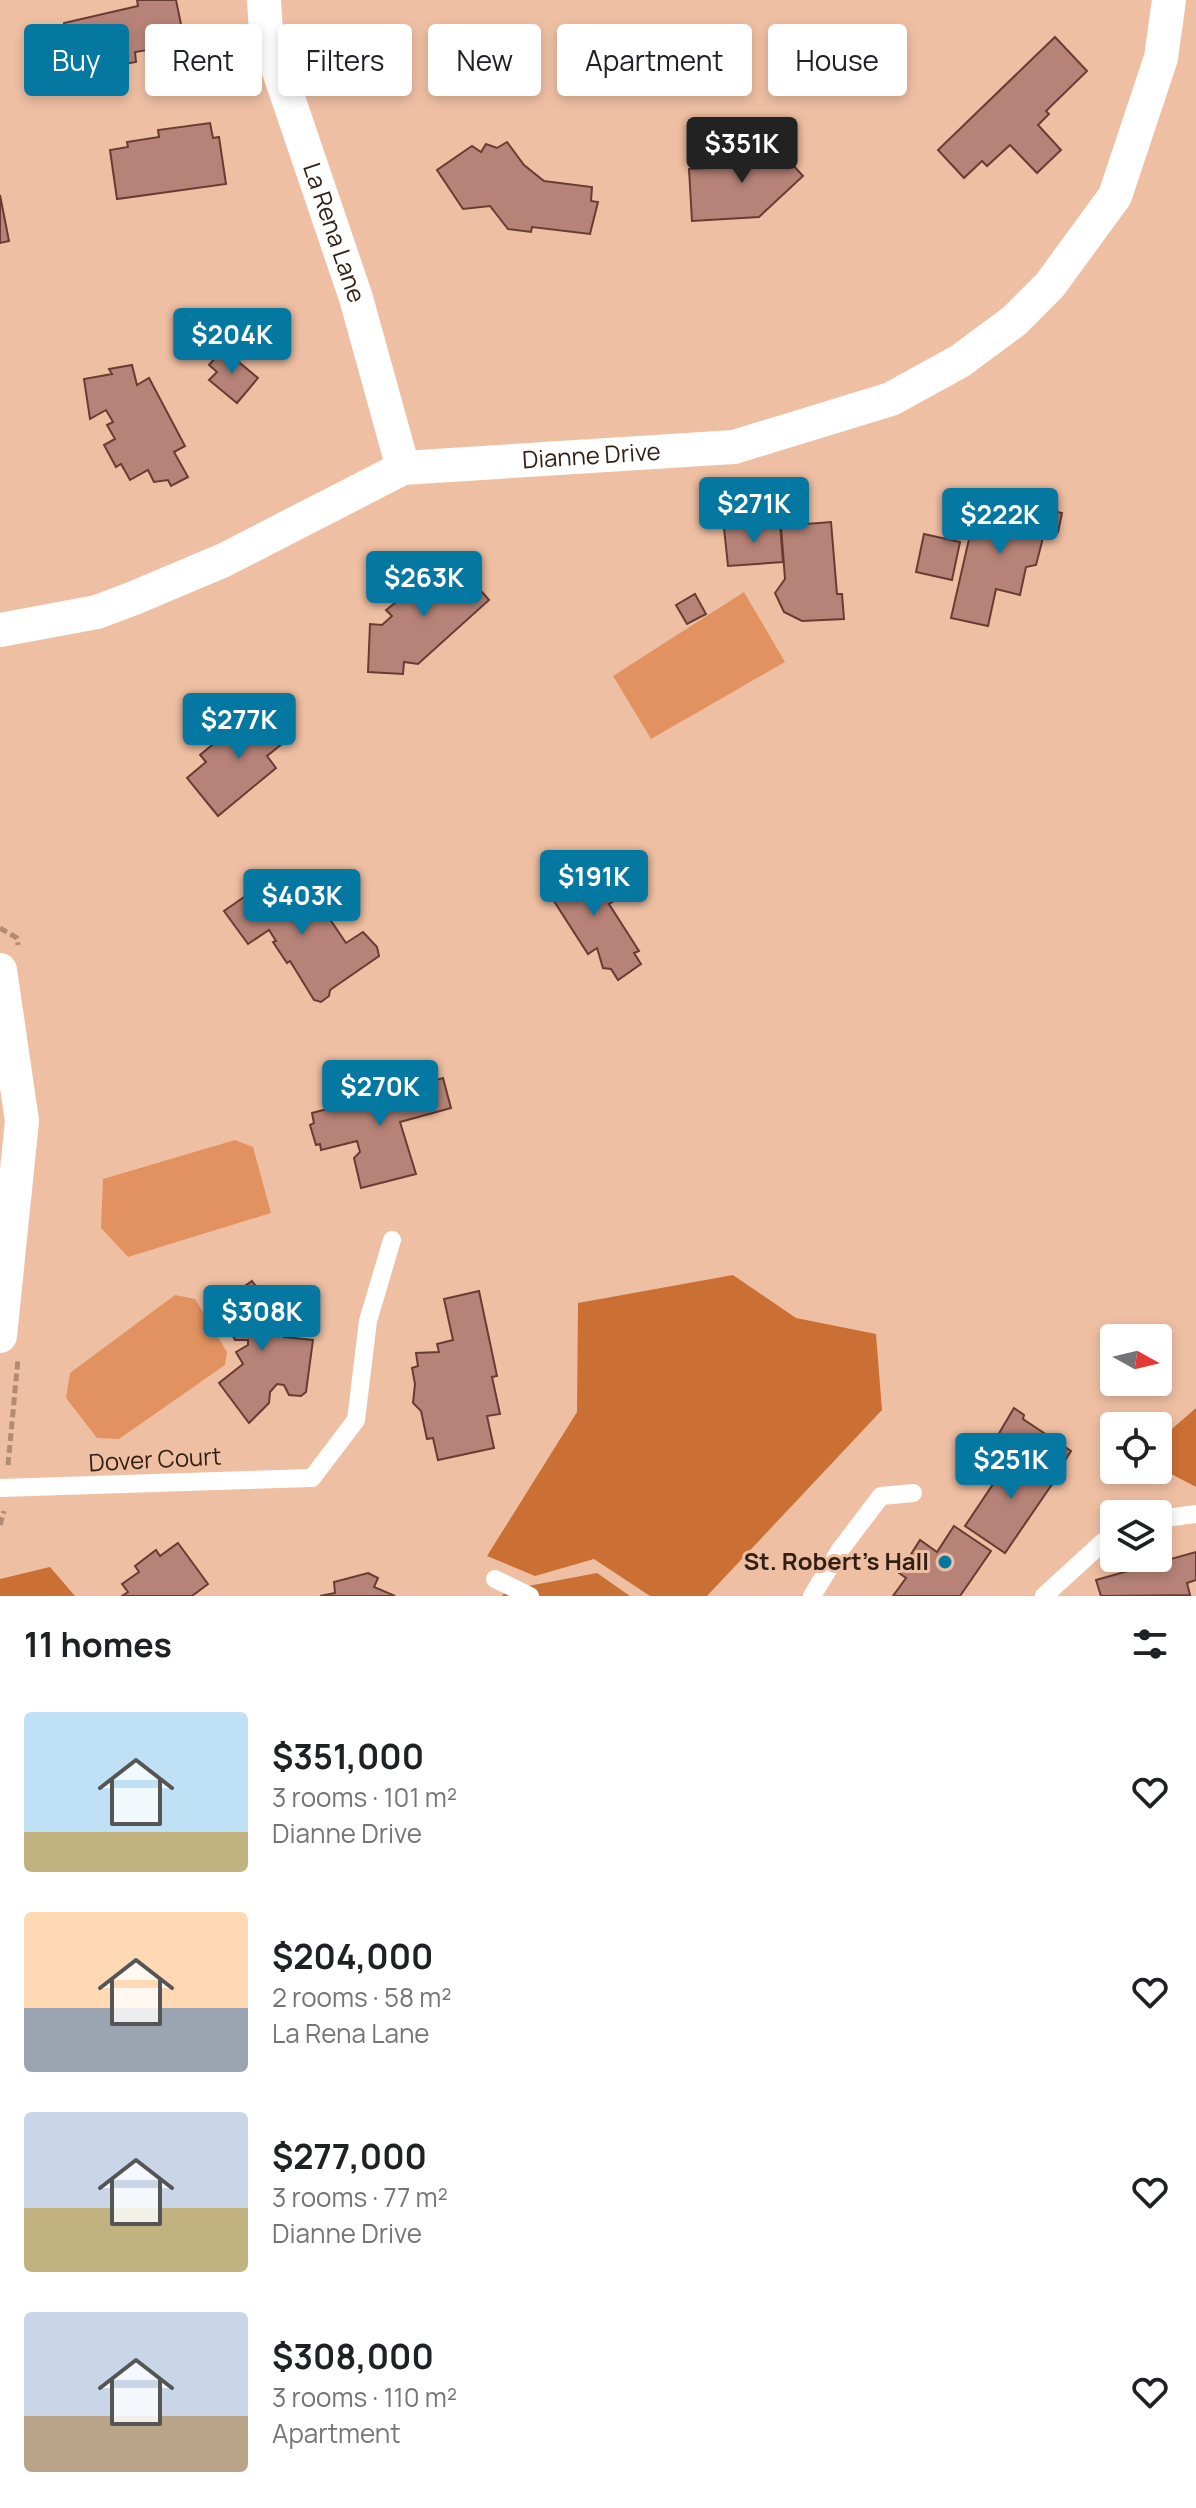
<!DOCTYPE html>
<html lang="en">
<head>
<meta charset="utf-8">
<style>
  body { margin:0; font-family:Manrope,sans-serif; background:#f6f6f6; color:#202124; height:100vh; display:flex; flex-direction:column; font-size:30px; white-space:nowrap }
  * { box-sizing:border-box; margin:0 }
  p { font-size:26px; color:#757577 }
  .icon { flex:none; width:44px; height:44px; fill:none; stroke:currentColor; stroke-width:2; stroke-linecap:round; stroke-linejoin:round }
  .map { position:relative; height:1596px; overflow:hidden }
  .details { display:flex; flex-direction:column; background:#fff; flex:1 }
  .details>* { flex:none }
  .hud { position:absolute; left:24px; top:24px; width:1148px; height:72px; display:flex; gap:16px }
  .needle { width:52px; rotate:98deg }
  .buttons { position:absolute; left:1100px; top:1324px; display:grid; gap:16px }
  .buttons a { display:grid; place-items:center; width:72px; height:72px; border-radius:8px; background:#fff; box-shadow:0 4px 12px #0003; font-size:40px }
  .price { position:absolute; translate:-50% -68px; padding:0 18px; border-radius:8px; background:#0578a1; color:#fff; font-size:26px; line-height:52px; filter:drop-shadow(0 2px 4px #0008) }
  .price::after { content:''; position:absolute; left:50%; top:48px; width:24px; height:18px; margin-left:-12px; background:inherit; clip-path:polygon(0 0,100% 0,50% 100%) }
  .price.selected { background:#222; color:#fff }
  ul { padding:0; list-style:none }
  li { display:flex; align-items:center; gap:24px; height:200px; padding:0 24px }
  li span { display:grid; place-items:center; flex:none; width:224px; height:160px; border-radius:8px; color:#555 }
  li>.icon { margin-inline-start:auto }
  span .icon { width:96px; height:96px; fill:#fffc; stroke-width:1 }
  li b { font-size:34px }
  h2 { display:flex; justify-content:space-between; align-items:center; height:96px; padding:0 24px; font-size:34px }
  .chip { padding:0 28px; border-radius:8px; background:#fff; box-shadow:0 4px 12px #0003; font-size:28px; line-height:72px }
  .chip.selected { background:#0578a1; color:#fff }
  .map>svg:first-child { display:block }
</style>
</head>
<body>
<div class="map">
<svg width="1196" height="1596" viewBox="0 0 1196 1596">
  <rect width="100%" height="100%" fill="#efbfa3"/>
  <g fill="#e29260">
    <polygon points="744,592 785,662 651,739 613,676"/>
    <polygon points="235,1140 253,1147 271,1213 128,1257 101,1228 103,1179"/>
    <polygon points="175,1295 195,1299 227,1352 225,1365 119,1439 97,1438 66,1398 70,1373"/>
  </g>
  <g fill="#ca7034">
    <polygon points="733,1275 796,1318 876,1334 882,1410 707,1596 650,1596 594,1559 535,1576 487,1556 577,1412 578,1303"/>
    <polygon points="1196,1408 1196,1487 1158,1467 1158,1441"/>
    <polygon points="50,1567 75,1596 0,1596 0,1579"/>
    <polygon points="597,1573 630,1596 502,1596 506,1590"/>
  </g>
  <g fill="#b78378" stroke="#693c33" stroke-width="2">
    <polygon points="137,0 176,0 185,44 135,52 136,62 71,73 64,23 138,6"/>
    <polygon points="1055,37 1087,71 1046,111 1049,114 1038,125 1061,150 1037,173 1010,145 987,166 982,161 964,178 938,150"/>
    <polygon points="210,123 213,138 219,137 226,184 117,199 110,150 128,147 127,142 159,137 158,130"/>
    <polygon points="769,139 803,176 759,217 692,221 689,169 725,167 724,162 745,154 747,159"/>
    <polygon points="507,142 524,165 544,181 592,187 591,201 598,202 590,234 532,227 531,232 508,229 490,206 463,209 437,170 472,146 481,152 486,144 497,148"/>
    <polygon points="0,195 9,241 0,243"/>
    <polygon points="223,349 258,378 237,403 209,380 217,372 209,365"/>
    <polygon points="132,365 137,385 149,378 185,446 174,452 188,477 171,486 168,480 154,482 148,470 130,480 121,464 116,467 104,445 115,439 107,425 113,422 106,410 90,419 84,379 112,374 109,369"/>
    <polygon points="1033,497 1054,502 1052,511 1062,513 1058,532 1045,530 1036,565 1026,567 1020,595 996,589 988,626 951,618 977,504 1020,513 1024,507 1031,506"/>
    <polygon points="831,522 837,594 842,594 844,619 802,621 784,612 775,593 785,579 781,526"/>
    <polygon points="780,524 783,562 728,566 724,528"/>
    <polygon points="924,534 960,542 952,580 916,572"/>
    <polygon points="453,559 489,600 418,664 404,662 403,674 368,672 370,624 382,625 392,616 386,610 419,584 417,582 433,567 437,572"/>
    <polygon points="695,594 706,614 687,624 676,605"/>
    <polygon points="272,706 291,730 278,740 282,744 267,756 276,768 218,816 187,778 206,762 200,755 237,725 242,731"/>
    <polygon points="580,860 597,886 605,881 617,899 609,904 639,951 634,953 641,964 618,980 611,969 603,968 597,948 588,954 543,884"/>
    <polygon points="264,883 272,895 289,884 293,889 298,885 314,909 323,909 346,943 363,932 377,947 379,956 330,990 329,996 321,1002 314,1000 290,961 287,963 273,942 276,941 269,930 248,944 224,911"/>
    <polygon points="422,1078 423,1084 443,1078 451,1108 400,1122 416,1174 361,1188 354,1158 360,1152 357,1141 321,1150 320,1144 316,1145 310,1125 314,1123 312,1113 387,1093 388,1099 396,1097 393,1085"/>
    <polygon points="252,1281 281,1320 279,1330 284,1337 313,1340 306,1392 301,1396 289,1395 284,1385 277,1384 270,1392 269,1403 249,1423 219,1383 243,1364 236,1352 248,1345 248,1340 235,1340 220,1311 221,1303"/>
    <polygon points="479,1291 497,1376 492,1377 500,1414 487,1416 494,1448 438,1460 433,1438 427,1439 421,1411 413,1403 415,1384 412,1368 418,1366 416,1353 439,1352 437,1344 453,1340 444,1299"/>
    <polygon points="1014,1408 1024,1415 1023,1419 1071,1451 1057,1473 998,1435"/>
    <polygon points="1016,1450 1057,1477 1005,1553 965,1526"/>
    <polygon points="954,1526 991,1551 960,1596 893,1596 906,1578 899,1573 920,1540 937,1552"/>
    <polygon points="178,1543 208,1584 192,1596 122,1596 128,1592 122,1584 139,1572 135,1566 156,1550 160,1556"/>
    <polygon points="1196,1552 1196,1580 1187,1583 1190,1595 1101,1596 1096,1580"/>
    <polygon points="368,1573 378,1578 374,1587 395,1596 320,1596 335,1593 334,1582"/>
  </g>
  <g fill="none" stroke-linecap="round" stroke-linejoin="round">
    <g stroke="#b28b75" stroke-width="5" stroke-dasharray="8 4" stroke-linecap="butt">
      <polyline points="0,928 17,938 18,945"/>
      <polyline points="8,1465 18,1359"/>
      <polyline points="0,1525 4,1511"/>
    </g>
    <g stroke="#fff" stroke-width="18">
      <polyline points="0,1488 312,1478 356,1420 368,1321 392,1240"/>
      <polyline points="1158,1519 1196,1514"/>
      <polyline points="495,1579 530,1596"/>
      <polyline points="812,1596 840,1550 881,1496 913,1493"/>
      <polyline points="1044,1596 1103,1542 1114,1537"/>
    </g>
    <g stroke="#fff" stroke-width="34">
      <path id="s1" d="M 264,0 L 266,33 L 356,298 L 403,468"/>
      <path id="s2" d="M 0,630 L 97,612 L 134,598 L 224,560 L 403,468 L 734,447 L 891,399 L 960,361 L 1014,321 L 1050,285 L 1115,196 L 1161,58 L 1169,0"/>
      <polyline points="0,970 22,1121 0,1336"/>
    </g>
  </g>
  <circle fill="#0578a1" stroke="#efbfa3" stroke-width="3" cx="945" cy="1562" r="8"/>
  <g text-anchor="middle" stroke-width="6" stroke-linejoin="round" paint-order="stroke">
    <g font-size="24" fill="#311f15" stroke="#efbfa3">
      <text dy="8" stroke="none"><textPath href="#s1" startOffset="244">La Rena Lane</textPath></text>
      <text dy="8" stroke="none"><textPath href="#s2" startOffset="626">Dianne Drive</textPath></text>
      <text transform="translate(155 1460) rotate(-3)" y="8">Dover Court</text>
    </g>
    <g font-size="24" font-weight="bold" fill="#311f15" stroke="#efbfa3" text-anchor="end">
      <text x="929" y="1570">St. Robert's Hall</text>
    </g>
  </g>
</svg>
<div class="buttons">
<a><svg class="needle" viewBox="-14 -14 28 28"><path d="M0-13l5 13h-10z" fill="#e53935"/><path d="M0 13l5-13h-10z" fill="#757577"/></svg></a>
<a><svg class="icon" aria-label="locate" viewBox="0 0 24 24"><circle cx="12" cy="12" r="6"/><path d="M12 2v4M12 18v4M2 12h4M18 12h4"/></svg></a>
<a><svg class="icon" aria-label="layers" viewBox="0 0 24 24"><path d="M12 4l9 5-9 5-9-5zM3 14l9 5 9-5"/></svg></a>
</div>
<b class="price selected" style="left:742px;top:185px">$351K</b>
<b class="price" style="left:232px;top:376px">$204K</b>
<b class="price" style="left:754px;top:545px">$271K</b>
<b class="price" style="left:1000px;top:556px">$222K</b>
<b class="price" style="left:424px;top:619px">$263K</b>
<b class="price" style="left:239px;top:761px">$277K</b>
<b class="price" style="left:594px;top:918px">$191K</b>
<b class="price" style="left:302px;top:937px">$403K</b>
<b class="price" style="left:380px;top:1128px">$270K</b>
<b class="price" style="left:262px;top:1353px">$308K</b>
<b class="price" style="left:1011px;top:1501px">$251K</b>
<div class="hud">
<a class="chip selected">Buy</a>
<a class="chip">Rent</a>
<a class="chip">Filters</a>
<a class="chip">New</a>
<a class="chip">Apartment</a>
<a class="chip">House</a>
</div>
</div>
<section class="details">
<h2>11 homes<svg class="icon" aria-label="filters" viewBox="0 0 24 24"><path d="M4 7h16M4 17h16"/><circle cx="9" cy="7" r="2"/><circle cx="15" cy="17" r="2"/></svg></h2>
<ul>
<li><span style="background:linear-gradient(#bfe0f5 75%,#c2b280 0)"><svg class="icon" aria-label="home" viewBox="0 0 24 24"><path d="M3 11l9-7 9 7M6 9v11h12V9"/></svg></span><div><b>$351,000</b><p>3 rooms · 101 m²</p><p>Dianne Drive</p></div><svg class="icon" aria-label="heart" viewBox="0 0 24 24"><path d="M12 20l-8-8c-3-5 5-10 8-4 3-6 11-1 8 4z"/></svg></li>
<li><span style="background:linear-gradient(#ffd9b3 60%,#9aa5b1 0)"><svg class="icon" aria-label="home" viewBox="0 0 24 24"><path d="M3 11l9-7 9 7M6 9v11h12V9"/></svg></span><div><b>$204,000</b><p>2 rooms · 58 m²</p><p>La Rena Lane</p></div><svg class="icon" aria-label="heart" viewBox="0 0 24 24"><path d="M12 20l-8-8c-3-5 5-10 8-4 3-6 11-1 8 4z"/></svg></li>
<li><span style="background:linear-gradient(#c9d6e8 60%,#c2b280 0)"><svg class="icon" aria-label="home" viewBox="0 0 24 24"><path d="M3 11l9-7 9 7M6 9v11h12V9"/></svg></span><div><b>$277,000</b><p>3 rooms · 77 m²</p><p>Dianne Drive</p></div><svg class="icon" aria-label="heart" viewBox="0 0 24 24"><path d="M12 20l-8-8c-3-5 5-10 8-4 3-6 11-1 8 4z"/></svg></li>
<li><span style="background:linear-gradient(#c9d6e8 65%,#b9a48a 0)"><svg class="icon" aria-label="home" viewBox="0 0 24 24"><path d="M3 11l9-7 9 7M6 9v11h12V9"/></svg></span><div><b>$308,000</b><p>3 rooms · 110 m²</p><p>Apartment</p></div><svg class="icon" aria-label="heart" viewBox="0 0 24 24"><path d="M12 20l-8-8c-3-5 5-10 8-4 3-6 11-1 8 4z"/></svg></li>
</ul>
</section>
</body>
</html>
